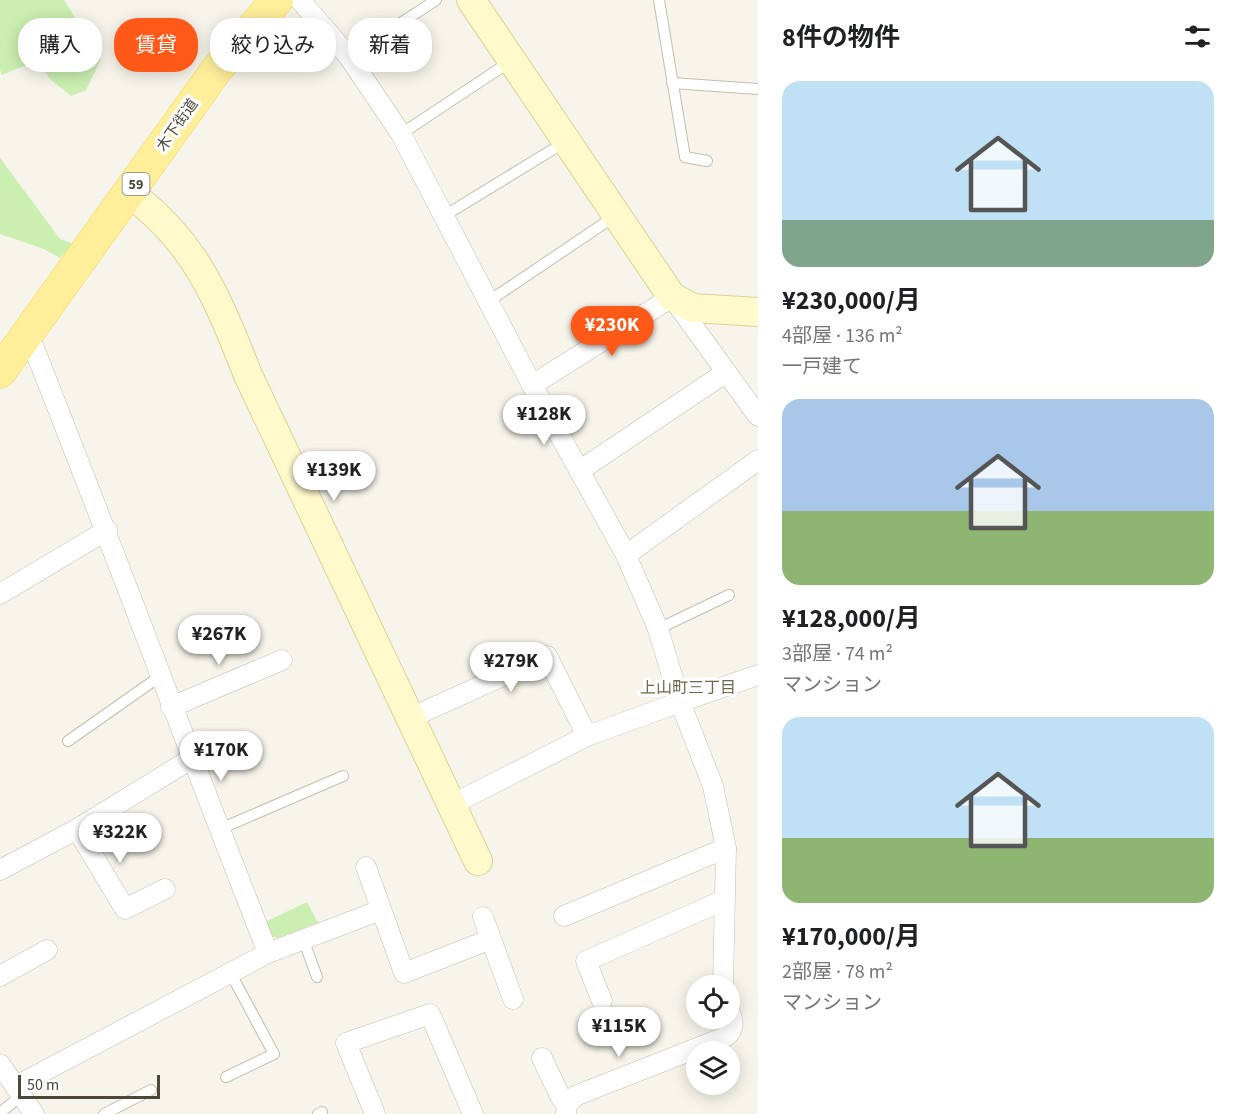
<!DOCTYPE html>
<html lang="ja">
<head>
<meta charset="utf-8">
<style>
  body { margin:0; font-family:"Source Sans 3","Noto Sans JP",sans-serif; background:#f2f2f2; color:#202124; height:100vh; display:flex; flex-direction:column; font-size:22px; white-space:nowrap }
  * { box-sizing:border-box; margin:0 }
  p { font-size:20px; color:#757577 }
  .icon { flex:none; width:33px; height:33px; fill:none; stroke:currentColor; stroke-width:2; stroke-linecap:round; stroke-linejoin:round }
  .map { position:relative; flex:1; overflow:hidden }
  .sheet { display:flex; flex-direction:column; background:#fff; width:480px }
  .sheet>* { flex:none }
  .guide { position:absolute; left:18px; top:18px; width:570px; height:54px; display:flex; gap:12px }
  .controls { position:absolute; left:686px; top:975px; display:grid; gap:12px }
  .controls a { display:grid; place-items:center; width:54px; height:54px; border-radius:50%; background:#fff; box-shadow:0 3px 15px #0003; font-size:30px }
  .scale { position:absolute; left:18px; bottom:15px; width:142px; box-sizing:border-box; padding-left:6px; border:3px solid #4c4737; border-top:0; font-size:16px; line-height:21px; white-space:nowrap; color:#4c4737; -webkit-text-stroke:4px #fff; paint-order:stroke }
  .price { position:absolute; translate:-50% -51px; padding:0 14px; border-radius:21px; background:#fff; color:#222; font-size:20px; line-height:39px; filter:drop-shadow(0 2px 3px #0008) }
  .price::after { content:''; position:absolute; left:50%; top:36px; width:18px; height:14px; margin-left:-9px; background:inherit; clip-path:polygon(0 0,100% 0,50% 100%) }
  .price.on { background:#ff5919; color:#fff }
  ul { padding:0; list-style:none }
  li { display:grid; align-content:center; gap:12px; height:318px; padding:0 24px }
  li span { display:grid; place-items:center; height:186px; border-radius:18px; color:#555 }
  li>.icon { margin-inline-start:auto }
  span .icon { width:108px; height:108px; fill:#fffc; stroke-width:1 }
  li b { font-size:26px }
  h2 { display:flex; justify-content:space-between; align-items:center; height:72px; padding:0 24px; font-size:26px }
  .pill { padding:0 21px; border-radius:24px; background:#fff; box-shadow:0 3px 15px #0003; font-size:21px; line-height:54px }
  .pill.on { background:#ff5919; color:#fff }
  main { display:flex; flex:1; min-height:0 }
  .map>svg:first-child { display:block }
</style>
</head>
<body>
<main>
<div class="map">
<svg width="758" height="1114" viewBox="0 0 758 1114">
  <rect width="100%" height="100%" fill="#f7f5eb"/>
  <g fill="#caefb0">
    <polygon points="0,0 64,0 101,59 86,90 71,96 51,80 36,61 2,75 0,70"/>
    <polygon points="0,158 60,239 73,244 60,258 44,249 0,234"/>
    <polygon points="307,902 318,923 277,938 267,934 263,923"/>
  </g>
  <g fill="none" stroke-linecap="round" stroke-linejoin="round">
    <g stroke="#c4beac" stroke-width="12">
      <g id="lane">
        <polyline points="659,0 685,157 707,161"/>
        <polyline points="349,57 436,0"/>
        <polyline points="672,83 758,89"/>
        <polyline points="401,134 511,61"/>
        <polyline points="444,216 565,142"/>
        <polyline points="489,301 615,216"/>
        <polyline points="658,629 729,595"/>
        <polyline points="68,741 159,677"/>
        <polyline points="220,829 343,776"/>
        <polyline points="303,939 317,977"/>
        <polyline points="226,1077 274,1054 231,974"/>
        <polyline points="0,1113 22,1095"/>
        <polyline points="104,1114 151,1090"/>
        <polyline points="318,1114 322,1112"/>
      </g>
    </g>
    <g stroke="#c4beac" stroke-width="21">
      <g id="street">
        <polyline points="300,0 349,57 401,134 532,385 626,555 658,629 680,702 587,736 451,805"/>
        <polyline points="532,385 672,297 758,416"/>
        <polyline points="579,471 725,373"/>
        <polyline points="626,555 758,460"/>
        <polyline points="0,594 107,530"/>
        <polyline points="171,707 282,660"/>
        <polyline points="410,718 547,656 587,736"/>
        <polyline points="77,829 125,909 165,889"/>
        <polyline points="366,867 404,973 491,939"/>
        <polyline points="0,870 77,829 191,759"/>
        <polyline points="564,916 726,848"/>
        <polyline points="483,917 513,999"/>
        <polyline points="268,953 381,910"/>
        <polyline points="0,976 47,950"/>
        <polyline points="723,986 726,848 713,786 680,702 758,675"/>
        <polyline points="602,1001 586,961 724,900"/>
        <polyline points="542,1058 560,1096 567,1105"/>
        <polyline points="0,1064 34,1114"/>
        <path d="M 16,1086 L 268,953 C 187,747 110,539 28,333"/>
        <polyline points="375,1114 346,1043 430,1014 473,1114"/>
        <path d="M 566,1114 L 567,1105 L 575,1096 L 725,1037 C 736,1029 733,1020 729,1009"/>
      </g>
    </g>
    <g stroke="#dbd296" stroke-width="30">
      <g id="secondary">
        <polyline points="471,0 672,297 693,308 758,312"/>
        <path d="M 129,193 C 196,241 219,302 248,375 L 478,861"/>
      </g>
    </g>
    <g stroke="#f1d75e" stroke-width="33">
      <polyline id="primary" points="0,372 217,69 277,0"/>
    </g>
    <use href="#lane" stroke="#fff" stroke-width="10"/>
    <use href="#street" stroke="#fff" stroke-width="20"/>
    <use href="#secondary" stroke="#fff9cc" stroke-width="28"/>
    <use href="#primary" stroke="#ffef9b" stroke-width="32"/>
  </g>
  <g text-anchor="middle" stroke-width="6" stroke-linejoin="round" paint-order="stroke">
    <rect fill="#fff" stroke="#827e73" stroke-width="1.5" x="122.5" y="173" width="27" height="22" rx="4.5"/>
    <g font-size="14" font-weight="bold" fill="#4c4737">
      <text x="136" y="189">59</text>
    </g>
    <g font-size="15" fill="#4c4737" stroke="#fff">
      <text transform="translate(177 125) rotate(-55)" y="5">木下街道</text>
    </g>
    <g font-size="16" fill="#70674d" stroke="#fff">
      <text x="688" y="693">上山町三丁目</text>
    </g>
  </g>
</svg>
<div class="controls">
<a><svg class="icon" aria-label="locate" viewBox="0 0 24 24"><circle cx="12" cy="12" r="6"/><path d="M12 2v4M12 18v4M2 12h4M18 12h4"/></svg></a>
<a><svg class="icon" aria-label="layers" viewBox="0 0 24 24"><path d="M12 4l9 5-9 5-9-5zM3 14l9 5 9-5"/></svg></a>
</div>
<div class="scale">50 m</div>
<b class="price on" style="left:612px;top:357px">¥230K</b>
<b class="price" style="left:544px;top:446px">¥128K</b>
<b class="price" style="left:334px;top:502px">¥139K</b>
<b class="price" style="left:219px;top:666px">¥267K</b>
<b class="price" style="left:511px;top:693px">¥279K</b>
<b class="price" style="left:221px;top:782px">¥170K</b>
<b class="price" style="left:120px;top:864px">¥322K</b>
<b class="price" style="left:619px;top:1058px">¥115K</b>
<div class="guide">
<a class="pill">購入</a>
<a class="pill on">賃貸</a>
<a class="pill">絞り込み</a>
<a class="pill">新着</a>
</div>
</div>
<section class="sheet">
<h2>8件の物件<svg class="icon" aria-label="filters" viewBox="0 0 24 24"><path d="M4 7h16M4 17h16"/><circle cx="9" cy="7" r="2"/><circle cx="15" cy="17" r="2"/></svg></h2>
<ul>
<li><span style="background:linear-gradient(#bfe0f5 75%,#7fa58c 0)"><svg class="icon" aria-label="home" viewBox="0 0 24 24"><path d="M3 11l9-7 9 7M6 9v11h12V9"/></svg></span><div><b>¥230,000/月</b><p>4部屋 · 136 m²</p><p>一戸建て</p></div></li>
<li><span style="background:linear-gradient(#a9c7e8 60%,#8fb573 0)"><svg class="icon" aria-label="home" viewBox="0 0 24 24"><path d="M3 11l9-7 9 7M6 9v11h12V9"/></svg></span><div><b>¥128,000/月</b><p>3部屋 · 74 m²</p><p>マンション</p></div></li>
<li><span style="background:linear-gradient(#bfe0f5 65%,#8fb573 0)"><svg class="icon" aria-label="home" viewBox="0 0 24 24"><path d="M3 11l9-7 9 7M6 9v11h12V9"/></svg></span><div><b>¥170,000/月</b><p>2部屋 · 78 m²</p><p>マンション</p></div></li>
</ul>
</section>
</main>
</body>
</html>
